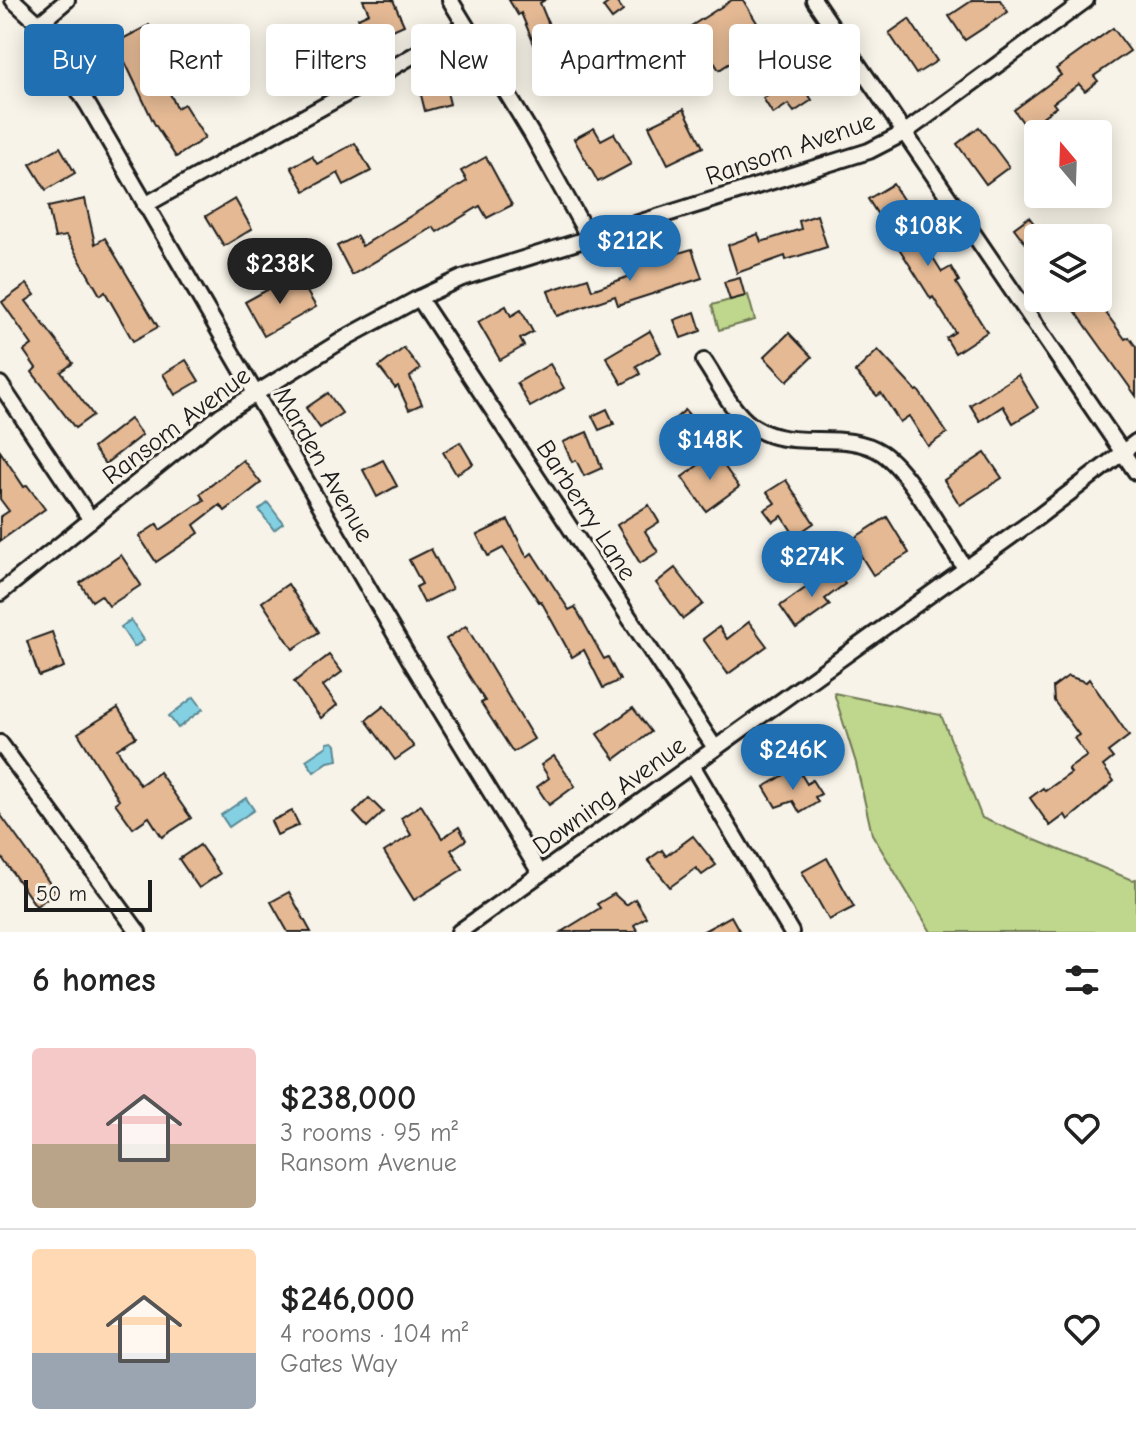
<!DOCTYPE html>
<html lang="en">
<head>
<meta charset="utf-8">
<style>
  body { margin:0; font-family:"Comic Neue",sans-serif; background:#f2f2f2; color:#222; height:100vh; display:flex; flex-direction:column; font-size:30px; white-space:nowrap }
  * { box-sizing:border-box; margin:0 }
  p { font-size:26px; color:#767676 }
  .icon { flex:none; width:44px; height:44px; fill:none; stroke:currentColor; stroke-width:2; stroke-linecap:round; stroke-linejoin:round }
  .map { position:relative; height:932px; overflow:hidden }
  .panel { display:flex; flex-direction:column; background:#fff; flex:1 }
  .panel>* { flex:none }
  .guide { position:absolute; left:24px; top:24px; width:1088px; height:72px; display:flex; gap:16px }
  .needle { width:52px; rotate:341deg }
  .tools { position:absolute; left:1024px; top:120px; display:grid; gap:16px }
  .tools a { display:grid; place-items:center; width:88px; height:88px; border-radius:8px; background:#fff; box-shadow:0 4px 20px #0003; font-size:40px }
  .scale { position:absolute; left:24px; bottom:20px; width:128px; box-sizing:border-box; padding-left:8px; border:4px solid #1c1c1c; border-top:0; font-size:22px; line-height:28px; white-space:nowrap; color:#1c1c1c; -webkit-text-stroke:6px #f7f3e8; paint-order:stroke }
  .price { position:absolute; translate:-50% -68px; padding:0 18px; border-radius:28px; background:#1f6fb2; color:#fff; font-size:26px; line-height:52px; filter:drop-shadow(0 2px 4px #0008) }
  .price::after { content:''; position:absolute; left:50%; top:48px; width:24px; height:18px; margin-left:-12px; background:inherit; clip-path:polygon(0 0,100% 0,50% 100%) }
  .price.active { background:#222; color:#fff }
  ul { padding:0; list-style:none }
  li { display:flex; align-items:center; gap:24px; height:200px; padding:0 32px }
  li+li { border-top:2px solid #e0e0e0 }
  li span { display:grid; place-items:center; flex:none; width:224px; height:160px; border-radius:8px; color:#555 }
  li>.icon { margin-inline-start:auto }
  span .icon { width:96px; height:96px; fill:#fffc; stroke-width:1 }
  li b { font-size:34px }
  h2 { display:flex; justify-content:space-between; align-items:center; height:96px; padding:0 32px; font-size:34px }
  .tag { padding:0 28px; border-radius:8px; background:#fff; box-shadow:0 4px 20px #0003; font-size:28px; line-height:72px }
  .tag.active { background:#1f6fb2; color:#fff }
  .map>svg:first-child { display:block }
</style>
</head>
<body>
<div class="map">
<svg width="1136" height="932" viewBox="0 0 1136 932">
  <rect width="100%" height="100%" fill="#f7f3e8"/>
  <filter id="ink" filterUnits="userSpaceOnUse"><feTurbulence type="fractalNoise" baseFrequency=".0125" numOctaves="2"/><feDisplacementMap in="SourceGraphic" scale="16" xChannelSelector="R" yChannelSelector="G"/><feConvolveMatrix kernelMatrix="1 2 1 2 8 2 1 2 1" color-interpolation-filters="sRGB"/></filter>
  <g filter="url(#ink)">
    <g fill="#bfd68d" stroke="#6e7954" stroke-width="2">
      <polygon points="748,295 755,320 719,330 712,305"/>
      <polygon points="834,693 941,715 982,818 1132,880 1136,879 1136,932 931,932 872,834 856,763"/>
    </g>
    <g fill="#84d0e3" stroke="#5a8893" stroke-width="2">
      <polygon points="268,503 283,523 274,530 259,510"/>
      <polygon points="131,620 144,640 134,647 121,627"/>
      <polygon points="194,697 203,709 178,728 169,716"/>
      <polygon points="333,742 336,745 338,760 328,762 314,772 306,760 327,746 327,743"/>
      <polygon points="246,798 254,810 229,827 221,815"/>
    </g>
    <g fill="#e4b994" stroke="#1c1c1c" stroke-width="2">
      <polygon points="363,0 393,0 404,25 368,41 358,18 369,13"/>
      <polygon points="509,0 545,0 540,3 565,64 578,56 591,79 562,96 539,56 521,13 518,15"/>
      <polygon points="612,0 615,0 623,11 612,19 603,7"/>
      <polygon points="732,0 743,0 767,39 719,70 691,26"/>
      <polygon points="973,0 1000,0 1008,12 965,40 949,16"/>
      <polygon points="909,19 937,61 916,74 889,33"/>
      <polygon points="149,25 159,45 149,50 177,108 184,104 205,138 176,157 154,123 125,62 115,68 105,48"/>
      <polygon points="1113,28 1130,51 1094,76 1098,81 1085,91 1079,84 1053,103 1056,107 1027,128 1014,110 1061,75 1056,69"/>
      <polygon points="796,76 812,100 794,112 788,104 773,114 763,98"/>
      <polygon points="444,80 450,104 425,111 419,87"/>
      <polygon points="684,109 703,147 668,164 649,126"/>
      <polygon points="979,127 1009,167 986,184 957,144"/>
      <polygon points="594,128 601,140 614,133 631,164 598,182 574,139"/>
      <polygon points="355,143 371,171 344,185 338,173 305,191 291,167 312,156 317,164"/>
      <polygon points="60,147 75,173 46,190 30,164"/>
      <polygon points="486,157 512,205 487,218 480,206 437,232 433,227 352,275 337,246 357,236 362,246 467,181 461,171"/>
      <polygon points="893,184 922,229 917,232 942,272 951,267 959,281 956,283 987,332 955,353 946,338 955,332 933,297 931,299 868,199"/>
      <polygon points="85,199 95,244 105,238 158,327 133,341 105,292 100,295 66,236 55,238 48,207"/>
      <polygon points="235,199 252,229 224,246 206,216"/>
      <polygon points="817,215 827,247 786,260 785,256 737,273 728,245 758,234 761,242 801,229 799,221"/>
      <polygon points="1029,217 1045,238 1038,238 1038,260 1014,228"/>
      <polygon points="692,249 702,278 618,305 615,296 557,316 548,291 588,278 592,290 630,276 628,268"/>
      <polygon points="740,278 745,296 730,300 724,282"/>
      <polygon points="287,279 290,285 300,280 316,307 264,336 245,302"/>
      <polygon points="27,284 35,295 26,301 73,363 61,372 93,415 75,428 32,372 36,368 24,351 32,345 2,302"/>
      <polygon points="1066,298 1095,298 1125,339 1129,337 1136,347 1136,396"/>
      <polygon points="506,306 511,316 521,310 533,332 520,339 524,346 500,360 478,322"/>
      <polygon points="695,312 701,331 681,338 674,320"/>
      <polygon points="650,331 661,352 636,366 640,374 622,384 606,357"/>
      <polygon points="789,333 812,357 787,381 764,357"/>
      <polygon points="404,348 420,369 410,377 422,404 409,410 398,386 395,388 379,367"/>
      <polygon points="878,350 916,391 918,390 947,433 928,446 909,416 900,422 881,393 877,396 855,372"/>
      <polygon points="186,360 199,381 175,395 163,374"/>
      <polygon points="550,364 564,388 530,407 517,383"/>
      <polygon points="1018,375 1038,408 1013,423 1003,406 980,421 970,405"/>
      <polygon points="328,393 342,413 320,428 306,408"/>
      <polygon points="607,409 614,424 599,430 592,416"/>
      <polygon points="685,410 702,430 685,443 669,424"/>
      <polygon points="130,419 142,435 105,464 93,448"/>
      <polygon points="587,432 602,468 584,476 576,460 572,462 563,442"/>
      <polygon points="460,442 473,464 456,474 443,452"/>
      <polygon points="0,451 24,487 27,485 45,509 0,541 0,517 9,511 0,499"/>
      <polygon points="715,453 739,487 706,511 682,477"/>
      <polygon points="985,453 1002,478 960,505 944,480"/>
      <polygon points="243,460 261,483 225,511 220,505 194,525 199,533 156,562 139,536 157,524 160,530 204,500 200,494"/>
      <polygon points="383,460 397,486 377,497 363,470"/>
      <polygon points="786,480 814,523 795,536 782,516 773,522 764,510 775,503 767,492"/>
      <polygon points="649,505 659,522 645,531 658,552 640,563 617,525"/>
      <polygon points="887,517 909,553 873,575 851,540"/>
      <polygon points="508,520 527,557 532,553 569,610 575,607 604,659 608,657 620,680 603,688 584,650 572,657 541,601 539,602 503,548 488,556 477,535"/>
      <polygon points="431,549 452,589 424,603 416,587 422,584 409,560"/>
      <polygon points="121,555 141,585 109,606 101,595 92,601 80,583"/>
      <polygon points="675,568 703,604 683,619 656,583"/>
      <polygon points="834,568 845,584 825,599 830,605 796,629 780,606"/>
      <polygon points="288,584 319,632 293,649 262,602"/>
      <polygon points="749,622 767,646 728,674 703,639 719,627 727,639"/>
      <polygon points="466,626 534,739 513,752 481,703 485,701 446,639"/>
      <polygon points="52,632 64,667 39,676 27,641"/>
      <polygon points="329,655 342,672 323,686 337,705 321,718 294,682"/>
      <polygon points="1068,676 1086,682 1089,679 1129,736 1108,752 1113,758 1103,766 1114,781 1068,820 1065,815 1050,826 1030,798 1043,788 1045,791 1071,773 1068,769 1087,756 1074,738 1079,735 1054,701 1053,687"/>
      <polygon points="384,706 414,747 395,760 366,720"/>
      <polygon points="118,708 136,737 117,749 140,785 159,772 191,818 162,837 149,817 133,828 115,803 119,800 78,733"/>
      <polygon points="633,708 651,732 615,759 597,734"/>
      <polygon points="554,756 575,786 549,805 537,787 549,778 541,765"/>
      <polygon points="791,771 795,777 801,774 807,784 812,780 821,794 815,797 818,802 800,813 793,801 776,807 764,787"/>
      <polygon points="369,798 383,812 367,827 354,813"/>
      <polygon points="421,805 442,838 459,827 466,840 451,850 463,869 414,900 384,852 411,835 401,818"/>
      <polygon points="292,811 299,825 277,835 271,821"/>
      <polygon points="0,814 56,892 36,906 0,855"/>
      <polygon points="693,836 716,865 702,875 696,868 670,887 648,860 662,850 666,856"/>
      <polygon points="200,845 220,874 199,888 179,859"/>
      <polygon points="827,858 854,907 829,920 802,872"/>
      <polygon points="289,892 311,932 288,932 271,902"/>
      <polygon points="614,894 626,905 635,899 646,917 634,925 638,932 561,932 600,908 597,904"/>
      <polygon points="731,916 740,932 702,932"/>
    </g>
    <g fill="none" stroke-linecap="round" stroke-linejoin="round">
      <g stroke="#1c1c1c" stroke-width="20">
        <g id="minor">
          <polyline points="13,0 39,24 46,41 88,105 410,660 540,873"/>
          <polyline points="450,0 531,133 589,238"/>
          <polyline points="814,0 1136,472"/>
          <polyline points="39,24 67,0"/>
          <polyline points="145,205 373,79 465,25"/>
          <polyline points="419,298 715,748"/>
          <path d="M 704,361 C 717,380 729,406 746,421 C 785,456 841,426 882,453 C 911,473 944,537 965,568"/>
          <polyline points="0,384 91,520"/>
          <polyline points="0,593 221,415 349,336 419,298 462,278 869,151 904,133 1086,0"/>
          <polyline points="0,743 138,932"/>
          <polyline points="692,765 791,932"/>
          <polyline points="459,932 1038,517 1136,442"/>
        </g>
      </g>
      <use href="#minor" stroke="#f7f3e8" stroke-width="14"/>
    </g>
  </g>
  <g text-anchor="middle" stroke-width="6" stroke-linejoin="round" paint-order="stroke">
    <g font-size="26" fill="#1c1c1c" stroke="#f7f3e8">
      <text transform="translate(790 148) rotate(-19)" y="9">Ransom Avenue</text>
      <text transform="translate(176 425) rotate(-37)" y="9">Ransom Avenue</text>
      <text transform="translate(324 464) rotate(60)" y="9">Marden Avenue</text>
      <text transform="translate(587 510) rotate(57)" y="9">Barberry Lane</text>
      <text transform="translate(609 795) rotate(-36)" y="9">Downing Avenue</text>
    </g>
  </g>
</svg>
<div class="tools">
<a><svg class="needle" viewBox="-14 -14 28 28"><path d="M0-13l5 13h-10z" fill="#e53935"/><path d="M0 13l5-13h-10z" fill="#767676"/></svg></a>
<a><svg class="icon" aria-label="layers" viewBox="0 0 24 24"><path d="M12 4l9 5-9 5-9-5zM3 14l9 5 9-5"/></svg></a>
</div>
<div class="scale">50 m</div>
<b class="price" style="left:928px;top:268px">$108K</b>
<b class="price" style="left:630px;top:283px">$212K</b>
<b class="price active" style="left:280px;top:306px">$238K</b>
<b class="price" style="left:710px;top:482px">$148K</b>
<b class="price" style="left:812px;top:599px">$274K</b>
<b class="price" style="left:793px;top:792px">$246K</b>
<div class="guide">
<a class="tag active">Buy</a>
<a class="tag">Rent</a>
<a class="tag">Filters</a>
<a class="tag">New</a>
<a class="tag">Apartment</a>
<a class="tag">House</a>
</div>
</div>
<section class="panel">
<h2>6 homes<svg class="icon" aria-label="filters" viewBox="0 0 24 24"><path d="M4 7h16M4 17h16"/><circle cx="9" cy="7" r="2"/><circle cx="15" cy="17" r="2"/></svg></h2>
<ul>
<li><span style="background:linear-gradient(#f6c9c9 60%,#b9a48a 0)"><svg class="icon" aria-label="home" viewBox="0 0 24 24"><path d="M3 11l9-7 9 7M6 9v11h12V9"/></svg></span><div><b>$238,000</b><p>3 rooms · 95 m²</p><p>Ransom Avenue</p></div><svg class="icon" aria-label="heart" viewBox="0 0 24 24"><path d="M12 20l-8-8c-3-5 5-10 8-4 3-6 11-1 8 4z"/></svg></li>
<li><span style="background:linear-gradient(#ffd9b3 65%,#9aa5b1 0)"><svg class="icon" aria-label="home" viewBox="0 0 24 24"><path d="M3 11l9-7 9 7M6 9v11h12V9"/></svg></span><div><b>$246,000</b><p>4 rooms · 104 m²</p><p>Gates Way</p></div><svg class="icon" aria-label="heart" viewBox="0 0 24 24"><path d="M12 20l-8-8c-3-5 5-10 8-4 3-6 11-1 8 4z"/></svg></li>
</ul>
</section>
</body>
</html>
